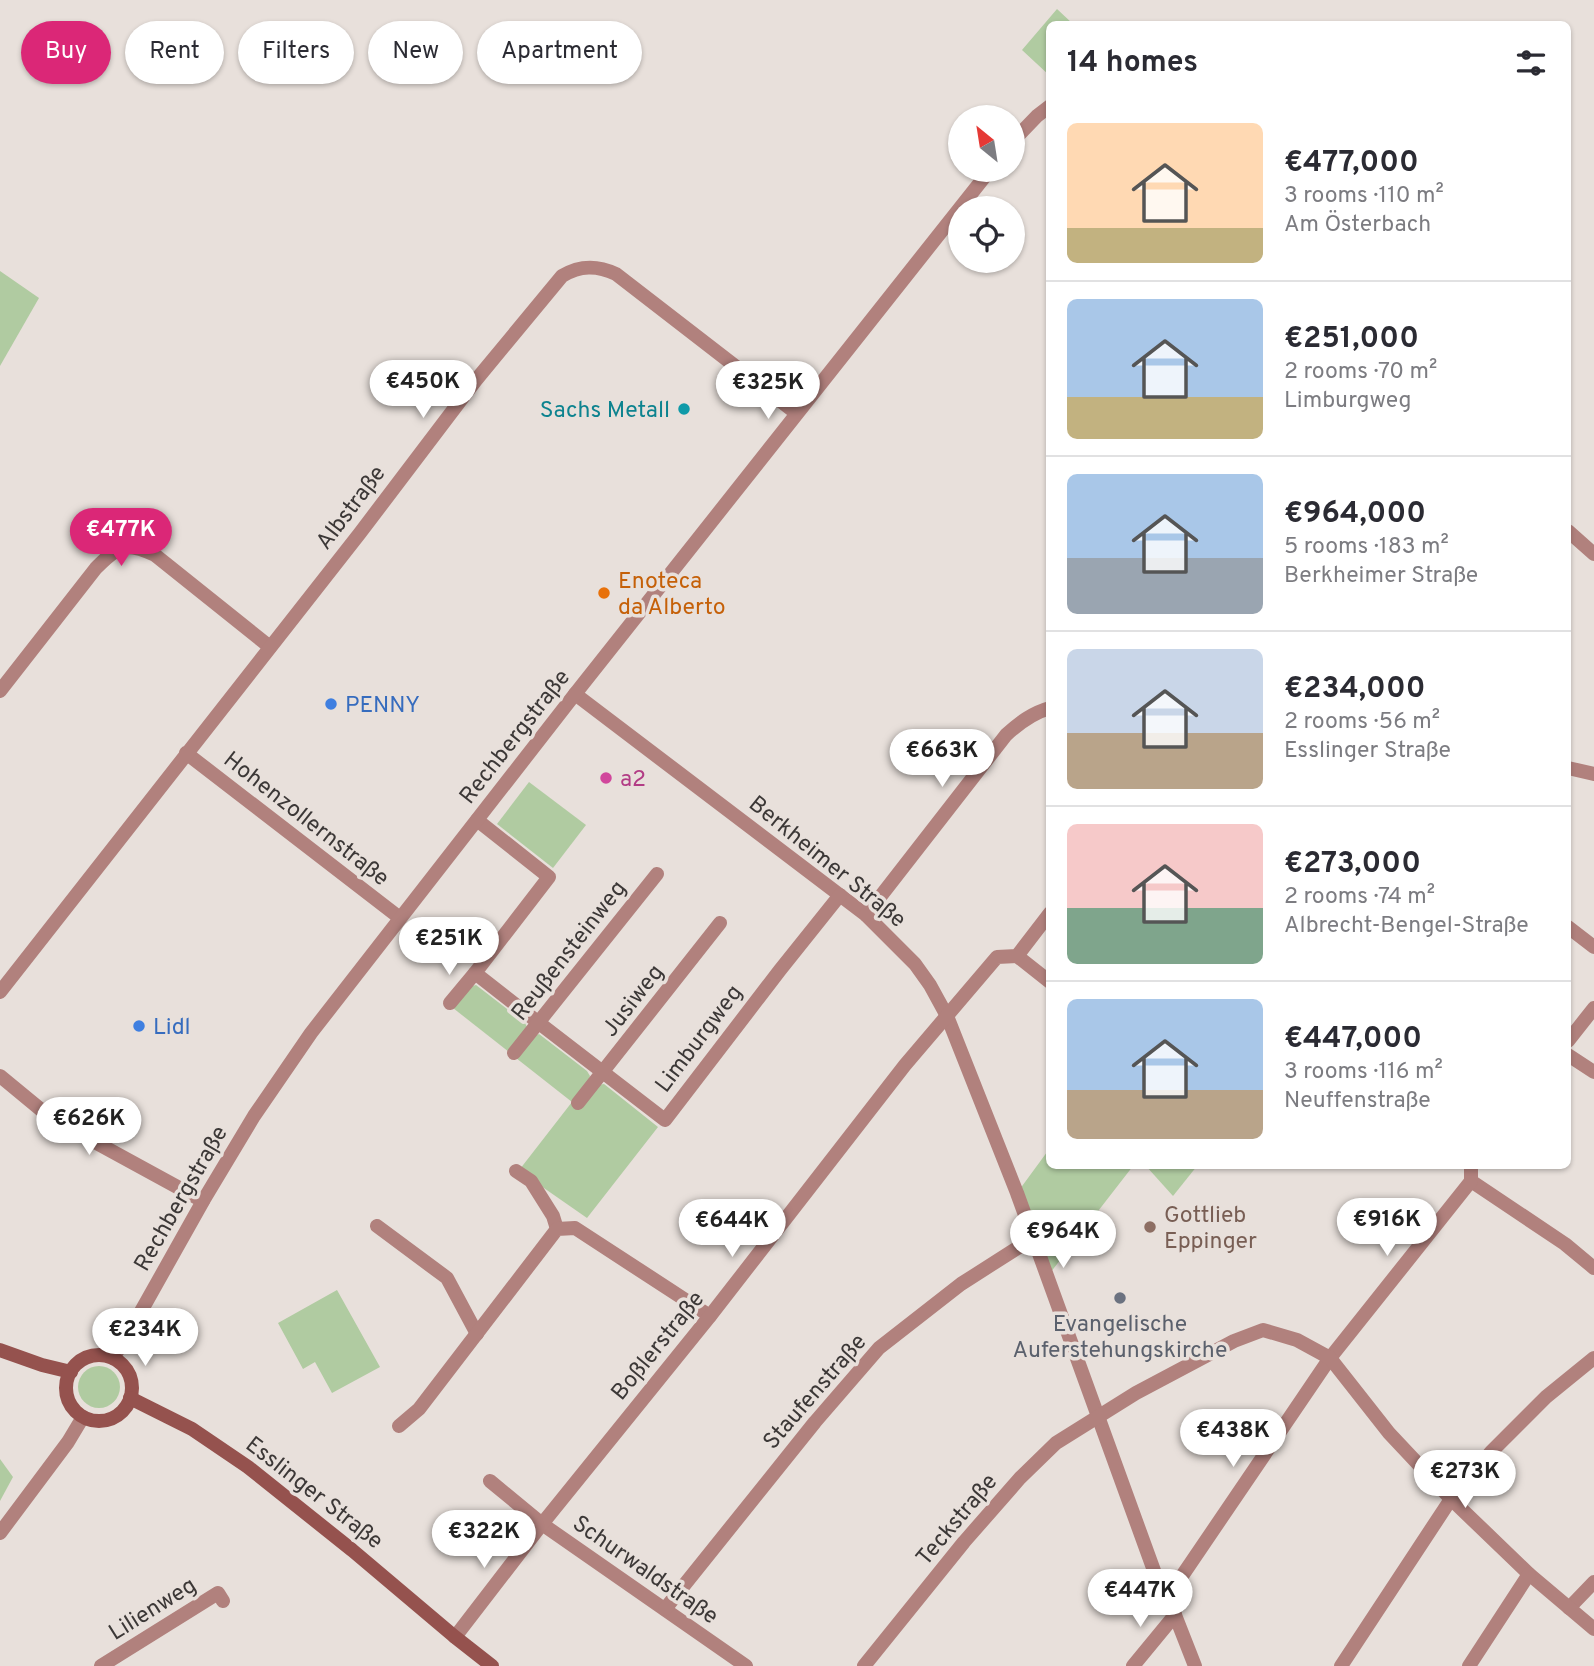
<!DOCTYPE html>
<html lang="en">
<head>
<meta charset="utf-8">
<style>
  body { margin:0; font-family:Overpass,sans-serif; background:#f2f2f3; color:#2b2b33; height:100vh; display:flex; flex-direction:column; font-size:26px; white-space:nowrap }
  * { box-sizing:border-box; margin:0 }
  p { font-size:23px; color:#7c7c81 }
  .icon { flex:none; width:38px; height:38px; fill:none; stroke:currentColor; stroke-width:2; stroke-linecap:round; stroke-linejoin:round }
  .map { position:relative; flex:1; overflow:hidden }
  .drawer { position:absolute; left:1046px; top:21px; width:525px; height:1148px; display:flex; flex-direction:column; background:#fff; border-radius:10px; box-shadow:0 2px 5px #0004 }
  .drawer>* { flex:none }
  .top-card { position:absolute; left:21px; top:21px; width:665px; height:63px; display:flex; gap:14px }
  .needle { width:46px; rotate:330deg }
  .tools { position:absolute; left:948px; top:105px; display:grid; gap:14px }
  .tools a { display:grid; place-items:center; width:77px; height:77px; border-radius:50%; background:#fff; box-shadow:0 2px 5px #0004; font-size:35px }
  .price { position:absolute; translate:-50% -60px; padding:0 16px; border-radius:24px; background:#fff; color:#222; font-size:23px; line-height:46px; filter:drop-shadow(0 2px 4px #0008) }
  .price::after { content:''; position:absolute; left:50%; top:42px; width:21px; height:16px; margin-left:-10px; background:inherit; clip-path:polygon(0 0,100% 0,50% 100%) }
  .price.on { background:#db2777; color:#fff }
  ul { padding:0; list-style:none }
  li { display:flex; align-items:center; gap:21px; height:175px; padding:0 21px }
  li+li { border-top:2px solid #e1e1e2 }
  li span { display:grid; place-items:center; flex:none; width:196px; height:140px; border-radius:10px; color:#555 }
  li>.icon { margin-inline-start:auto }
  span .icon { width:84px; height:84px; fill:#fffc; stroke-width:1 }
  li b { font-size:30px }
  h2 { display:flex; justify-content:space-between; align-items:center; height:84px; padding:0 21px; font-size:30px }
  .tag { padding:0 24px; border-radius:32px; background:#fff; box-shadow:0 2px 5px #0004; font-size:24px; line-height:63px }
  .tag.on { background:#db2777; color:#fff }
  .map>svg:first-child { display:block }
</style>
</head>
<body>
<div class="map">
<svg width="1594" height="1666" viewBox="0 0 1594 1666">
  <rect width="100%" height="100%" fill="#e8e0db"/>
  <g fill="#b0cba1">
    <polygon points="1057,9 1073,24 1050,24 1050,76 1022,50"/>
    <polygon points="0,271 39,298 0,366"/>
    <polygon points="529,782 586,825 553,868 497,824"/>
    <polygon points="476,985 525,1023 527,1027 509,1052 453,1008 469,987"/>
    <polygon points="539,1034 587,1071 590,1076 589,1079 598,1085 604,1084 658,1127 587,1218 541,1186 520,1169 572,1102 516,1058 532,1037"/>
    <polygon points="1050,1148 1050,1166 1133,1166 1047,1277 1017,1193"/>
    <polygon points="1146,1166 1197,1166 1173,1196"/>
    <polygon points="337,1290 380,1367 332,1393 315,1362 303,1369 278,1323"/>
    <circle cx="99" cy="1387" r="21"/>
    <polygon points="0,1459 13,1477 0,1501"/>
  </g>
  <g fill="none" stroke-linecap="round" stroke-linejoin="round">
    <g stroke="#b1817d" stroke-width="14">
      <polyline points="1013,141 1037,116 1050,106"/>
      <polyline points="1568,531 1594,554"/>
      <path d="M 0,691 L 96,568 C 119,545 125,541 155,555 L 270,647"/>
      <polyline points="575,694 866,915 915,964 930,985 947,1016 1017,1193 1165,1601 1175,1615 1195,1666"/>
      <polyline points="186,753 400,918"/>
      <polyline points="1568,768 1594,774"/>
      <polyline points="477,820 549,877 475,973 539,1023 665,1120 780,970 840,895"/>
      <path d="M 866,915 L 1006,735 C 1019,723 1032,713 1050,708"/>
      <polyline points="1568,927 1594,947"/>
      <polyline points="1017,956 1050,982"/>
      <path d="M 0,992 L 360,533 L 476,380 L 562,276 C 580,265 597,265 616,274 L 796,413"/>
      <polyline points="450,1003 475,973"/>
      <polyline points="1568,1041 1594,1008"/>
      <polyline points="514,1053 657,874"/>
      <polyline points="1568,1055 1594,1072"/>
      <polyline points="0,1076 51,1118 203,1201"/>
      <polyline points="578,1103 720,923"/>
      <polyline points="516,1171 531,1181 553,1216 557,1229"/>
      <polyline points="1471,1181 1565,1244 1594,1268"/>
      <polyline points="377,1226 447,1278 477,1334"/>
      <polyline points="113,1358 130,1331 203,1201 254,1116 311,1033 575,694 990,170"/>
      <polyline points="399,1426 419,1409 557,1229 575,1228 710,1316"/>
      <polyline points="490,1481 542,1524 746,1666"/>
      <polyline points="0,1533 68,1442 83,1417"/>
      <polyline points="1165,1601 1330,1358 1471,1181 1471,1166"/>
      <polyline points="1569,1608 1594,1582"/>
      <polyline points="665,1609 815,1422 879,1348 961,1284 1033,1238"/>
      <polyline points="455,1637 542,1524 710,1316 905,1065 997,957 1017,956 1050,913"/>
      <polyline points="101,1666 218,1593 223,1601"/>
      <polyline points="864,1666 964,1542 1020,1478 1056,1443 1136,1393 1234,1341 1263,1330 1297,1340 1330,1358 1389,1433 1451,1499 1529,1574 1594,1629"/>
      <polyline points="1133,1666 1175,1615"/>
      <polyline points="1341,1666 1451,1499 1491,1452 1546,1397 1594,1358"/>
      <polyline points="1469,1666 1529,1574"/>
    </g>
    <g stroke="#95524e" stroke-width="14">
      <polyline points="0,1350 42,1365 71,1372"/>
      <circle cx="99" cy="1388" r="33"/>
      <polyline points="130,1398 192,1429 248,1467 352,1550 455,1637 492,1666"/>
    </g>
  </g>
  <circle fill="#0f9aa8" stroke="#e8e0db" stroke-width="2.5" cx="684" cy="409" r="7"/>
  <circle fill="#e8710a" stroke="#e8e0db" stroke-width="2.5" cx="604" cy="593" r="7"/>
  <g fill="#3f7fe0" stroke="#e8e0db" stroke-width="2.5">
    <circle cx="331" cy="704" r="7"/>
    <circle cx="139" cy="1026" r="7"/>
  </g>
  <circle fill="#d1479c" stroke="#e8e0db" stroke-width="2.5" cx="606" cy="778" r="7"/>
  <circle fill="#8d6e63" stroke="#e8e0db" stroke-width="2.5" cx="1150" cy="1227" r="7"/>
  <circle fill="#6b7280" stroke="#e8e0db" stroke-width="2.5" cx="1120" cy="1298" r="7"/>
  <g text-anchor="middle" stroke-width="7" stroke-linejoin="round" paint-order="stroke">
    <g font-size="23" fill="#0d838f" stroke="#e8e0db" text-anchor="end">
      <text x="670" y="417">Sachs Metall</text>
    </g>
    <g font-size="23" fill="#3c3837" stroke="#e8e0db">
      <text transform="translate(350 507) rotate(-53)" y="8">Albstraße</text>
      <text transform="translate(514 736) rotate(-52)" y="8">Rechbergstraße</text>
      <text transform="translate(307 818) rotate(38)" y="8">Hohenzollernstraße</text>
      <text transform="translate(828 861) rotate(39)" y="8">Berkheimer Straße</text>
      <text transform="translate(568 950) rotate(-52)" y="8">Reußensteinweg</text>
      <text transform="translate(632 1000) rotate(-52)" y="8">Jusiweg</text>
      <text transform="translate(698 1038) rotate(-53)" y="8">Limburgweg</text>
      <text transform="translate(180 1198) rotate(-60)" y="8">Rechbergstraße</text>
      <text transform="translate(657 1345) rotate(-51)" y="8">Boßlerstraße</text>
      <text transform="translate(814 1391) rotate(-49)" y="8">Staufenstraße</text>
      <text transform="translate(315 1492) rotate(38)" y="8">Esslinger Straße</text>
      <text transform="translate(956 1519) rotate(-50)" y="8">Teckstraße</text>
      <text transform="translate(646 1569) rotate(35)" y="8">Schurwaldstraße</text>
      <text transform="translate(152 1608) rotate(-32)" y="8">Lilienweg</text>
    </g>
    <g font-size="23" fill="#c56008" stroke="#e8e0db" text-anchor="start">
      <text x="618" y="588">Enoteca<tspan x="618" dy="26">da Alberto</tspan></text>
    </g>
    <g font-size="23" fill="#366cbe" stroke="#e8e0db" text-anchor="start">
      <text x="345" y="712">PENNY</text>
      <text x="153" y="1034">Lidl</text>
    </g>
    <g font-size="23" fill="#b23c85" stroke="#e8e0db" text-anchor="start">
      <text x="620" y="786">a2</text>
    </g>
    <g font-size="23" fill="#785e54" stroke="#e8e0db" text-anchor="start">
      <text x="1164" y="1222">Gottlieb<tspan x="1164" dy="26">Eppinger</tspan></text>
    </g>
    <g font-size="23" fill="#5b616d" stroke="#e8e0db">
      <text x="1120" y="1331">Evangelische<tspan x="1120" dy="26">Auferstehungskirche</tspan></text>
    </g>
  </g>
</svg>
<div class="tools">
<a><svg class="needle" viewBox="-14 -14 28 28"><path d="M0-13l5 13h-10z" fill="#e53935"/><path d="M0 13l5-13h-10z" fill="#7c7c81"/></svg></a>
<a><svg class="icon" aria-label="locate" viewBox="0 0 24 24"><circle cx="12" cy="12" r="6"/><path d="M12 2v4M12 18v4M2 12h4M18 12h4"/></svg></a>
</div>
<b class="price" style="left:423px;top:420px">€450K</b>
<b class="price" style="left:768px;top:421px">€325K</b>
<b class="price on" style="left:121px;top:568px">€477K</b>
<b class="price" style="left:942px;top:789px">€663K</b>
<b class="price" style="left:449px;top:977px">€251K</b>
<b class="price" style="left:89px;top:1157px">€626K</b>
<b class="price" style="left:1387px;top:1258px">€916K</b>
<b class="price" style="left:732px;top:1259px">€644K</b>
<b class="price" style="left:1063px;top:1270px">€964K</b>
<b class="price" style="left:145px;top:1368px">€234K</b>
<b class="price" style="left:1233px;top:1469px">€438K</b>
<b class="price" style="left:1465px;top:1510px">€273K</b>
<b class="price" style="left:484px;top:1570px">€322K</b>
<b class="price" style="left:1140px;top:1629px">€447K</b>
<div class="top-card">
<a class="tag on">Buy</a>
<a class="tag">Rent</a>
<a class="tag">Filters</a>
<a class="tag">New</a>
<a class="tag">Apartment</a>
</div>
<section class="drawer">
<h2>14 homes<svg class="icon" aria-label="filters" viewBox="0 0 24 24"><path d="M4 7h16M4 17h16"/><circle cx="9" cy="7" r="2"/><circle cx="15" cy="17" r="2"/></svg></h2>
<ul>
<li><span style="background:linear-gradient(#ffd9b3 75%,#c2b280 0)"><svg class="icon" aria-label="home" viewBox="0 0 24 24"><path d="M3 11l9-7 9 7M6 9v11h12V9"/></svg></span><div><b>€477,000</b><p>3 rooms · 110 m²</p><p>Am Österbach</p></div></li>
<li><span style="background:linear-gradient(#a9c7e8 70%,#c2b280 0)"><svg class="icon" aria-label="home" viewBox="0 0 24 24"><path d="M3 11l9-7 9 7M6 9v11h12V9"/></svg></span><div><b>€251,000</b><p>2 rooms · 70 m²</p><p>Limburgweg</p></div></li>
<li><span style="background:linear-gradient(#a9c7e8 60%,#9aa5b1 0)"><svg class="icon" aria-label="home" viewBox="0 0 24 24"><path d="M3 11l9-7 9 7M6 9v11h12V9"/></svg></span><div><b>€964,000</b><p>5 rooms · 183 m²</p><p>Berkheimer Straße</p></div></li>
<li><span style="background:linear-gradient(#c9d6e8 60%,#b9a48a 0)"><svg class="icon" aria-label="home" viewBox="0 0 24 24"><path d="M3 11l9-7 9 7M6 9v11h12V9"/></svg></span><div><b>€234,000</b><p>2 rooms · 56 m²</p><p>Esslinger Straße</p></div></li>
<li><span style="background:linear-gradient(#f6c9c9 60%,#7fa58c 0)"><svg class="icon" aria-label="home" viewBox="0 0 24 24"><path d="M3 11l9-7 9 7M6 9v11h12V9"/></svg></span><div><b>€273,000</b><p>2 rooms · 74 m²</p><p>Albrecht-Bengel-Straße</p></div></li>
<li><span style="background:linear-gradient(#a9c7e8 65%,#b9a48a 0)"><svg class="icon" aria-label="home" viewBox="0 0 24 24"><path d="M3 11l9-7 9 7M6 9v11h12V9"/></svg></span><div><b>€447,000</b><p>3 rooms · 116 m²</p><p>Neuffenstraße</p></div></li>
</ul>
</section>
</div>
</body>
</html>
